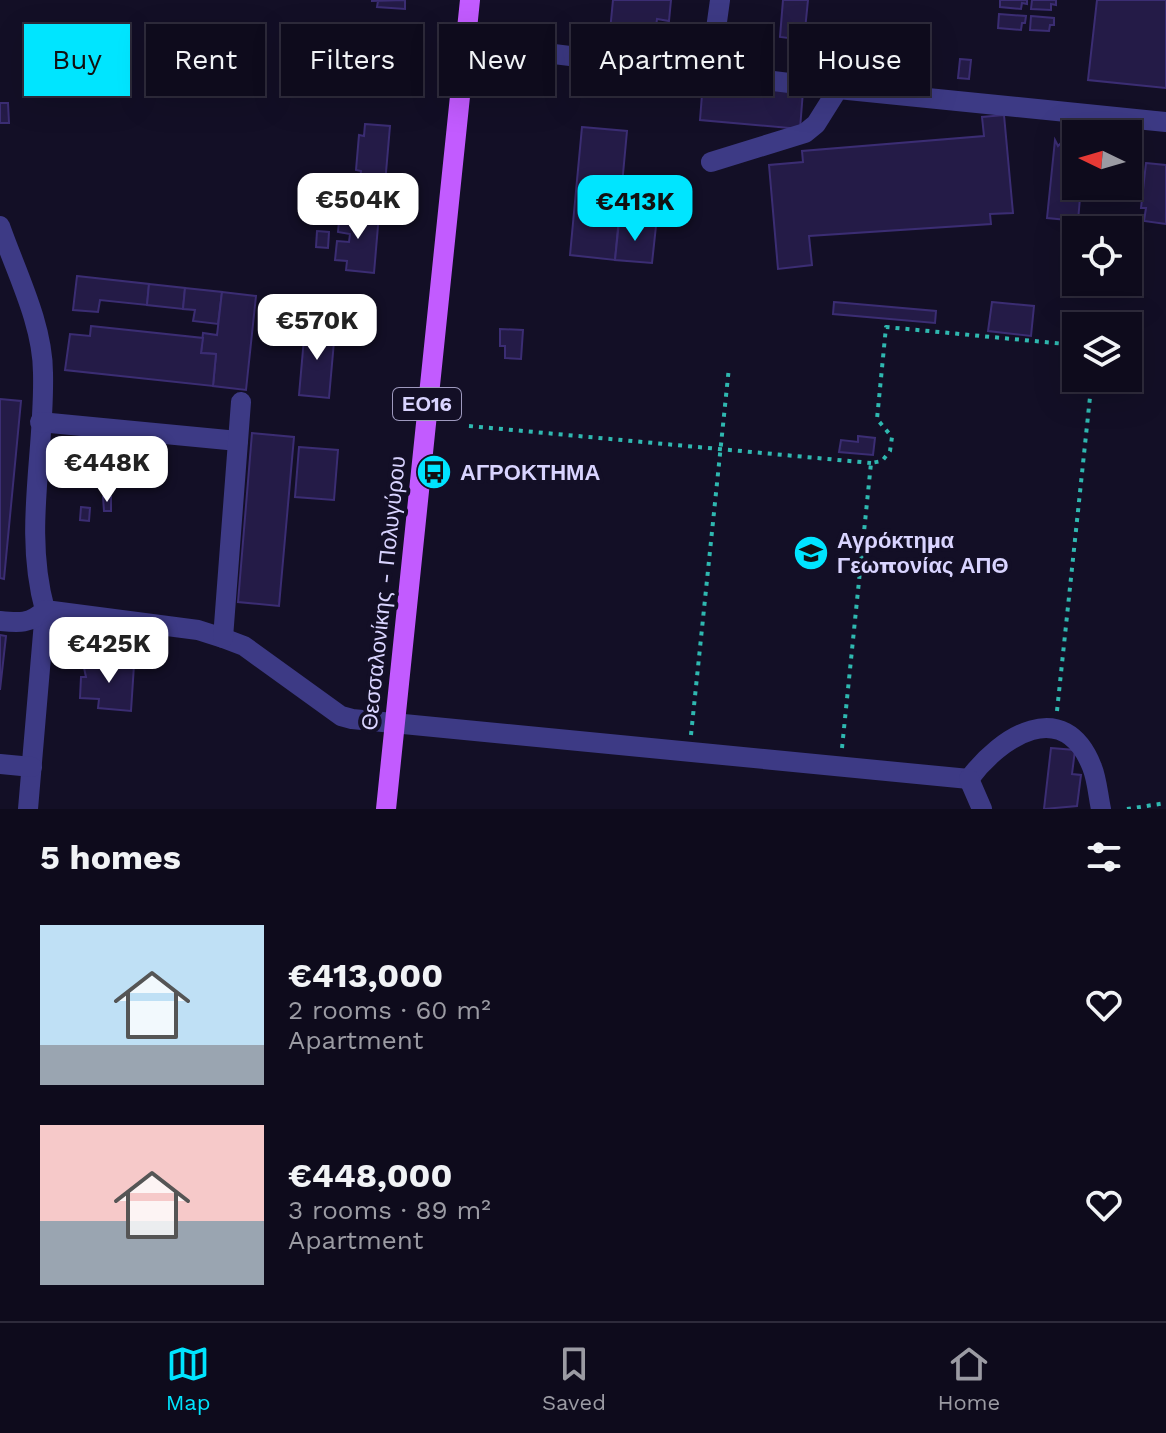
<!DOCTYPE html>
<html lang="en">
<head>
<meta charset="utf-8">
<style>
  body { margin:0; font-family:"Work Sans",sans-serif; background:#171425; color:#f1f3f6; height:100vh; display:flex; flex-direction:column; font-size:30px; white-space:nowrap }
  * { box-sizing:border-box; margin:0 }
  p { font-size:26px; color:#9b9ba3 }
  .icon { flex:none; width:44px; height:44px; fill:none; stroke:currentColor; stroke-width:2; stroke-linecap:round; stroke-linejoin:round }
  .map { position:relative; height:809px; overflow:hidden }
  .sheet { display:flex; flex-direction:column; background:#0e0b1c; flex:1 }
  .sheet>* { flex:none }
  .guide { position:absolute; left:24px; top:24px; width:1118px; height:72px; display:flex; gap:16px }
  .needle { width:52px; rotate:275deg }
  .buttons { position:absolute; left:1062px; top:120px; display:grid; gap:16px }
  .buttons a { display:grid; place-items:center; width:80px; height:80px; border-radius:0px; background:#0e0b1c; box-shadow:0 8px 32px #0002,0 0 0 2px #2e2b3b; font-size:40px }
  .price { position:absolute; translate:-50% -68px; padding:0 18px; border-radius:16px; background:#fff; color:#222; font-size:26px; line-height:52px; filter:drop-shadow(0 2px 4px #0008) }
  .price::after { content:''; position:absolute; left:50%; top:48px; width:24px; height:18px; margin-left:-12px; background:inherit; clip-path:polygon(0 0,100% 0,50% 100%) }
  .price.current { background:#00e5ff; color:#111 }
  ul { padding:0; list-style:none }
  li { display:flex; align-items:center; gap:24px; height:200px; padding:0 40px }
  li span { display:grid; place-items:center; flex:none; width:224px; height:160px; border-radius:0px; color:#555 }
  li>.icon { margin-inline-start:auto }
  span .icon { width:96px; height:96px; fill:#fffc; stroke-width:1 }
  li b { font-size:34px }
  h2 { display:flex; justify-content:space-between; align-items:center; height:96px; padding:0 40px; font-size:34px }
  .chip { padding:0 28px; border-radius:0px; background:#0e0b1c; box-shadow:0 8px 32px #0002,0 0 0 2px #2e2b3b; font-size:28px; line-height:72px }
  .chip.current { background:#00e5ff; color:#111 }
  .menu { display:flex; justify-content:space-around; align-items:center; height:112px; border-top:2px solid #2e2b3b; background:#0e0b1c; font-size:22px; color:#9b9ba3 }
  .menu a { display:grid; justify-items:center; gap:4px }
  .menu .current { color:#00e5ff }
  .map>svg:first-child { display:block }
</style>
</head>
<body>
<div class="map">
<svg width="1166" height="809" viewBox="0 0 1166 809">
  <rect width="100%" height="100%" fill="#130f26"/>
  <g fill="#241b47" stroke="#3b2d73" stroke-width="2">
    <polygon points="405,0 405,9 377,7 378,1 371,1"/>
    <polygon points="613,0 671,0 669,21 657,19 655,35 610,31"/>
    <polygon points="783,0 808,0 804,40 780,37"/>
    <polygon points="1000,0 1027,0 1027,4 1022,3 1021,9 1000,7"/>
    <polygon points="1032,0 1056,0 1056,5 1051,4 1051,10 1031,9"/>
    <polygon points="1097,0 1166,0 1166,88 1088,80"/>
    <polygon points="999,14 1026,16 1025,23 1022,23 1021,30 998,28"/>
    <polygon points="1031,16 1054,18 1054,25 1050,25 1049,31 1030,30"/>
    <polygon points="374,36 398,38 395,87 366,85 368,47 373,48"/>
    <polygon points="335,56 347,57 345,72 333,71"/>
    <polygon points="960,59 971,60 969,79 958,78"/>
    <polygon points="703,82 803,91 800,129 700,120"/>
    <polygon points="0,103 8,103 9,123 0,123"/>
    <polygon points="1004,115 1013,213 990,214 991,224 809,236 812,265 778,269 769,165 803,162 802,151 984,136 982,117"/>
    <polygon points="365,124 390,126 385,184 360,182 361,171 356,170 359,135 364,136"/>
    <polygon points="582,127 627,131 615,260 570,255"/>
    <polygon points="1055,140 1058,146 1061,143 1063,147 1076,145 1076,186 1081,186 1078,221 1047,218"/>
    <polygon points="1146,163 1166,165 1166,224 1144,221 1146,208 1141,208"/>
    <polygon points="340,210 379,214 374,273 346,270 347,261 335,260 337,241 349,242 350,234 338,232"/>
    <polygon points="619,222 656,226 652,263 615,260"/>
    <polygon points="317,231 329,232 328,248 316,247"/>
    <polygon points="77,276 149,284 147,305 100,300 98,312 73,310"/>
    <polygon points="149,284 185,288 183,309 147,305"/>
    <polygon points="185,288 222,292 218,324 193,321 195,310 183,309"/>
    <polygon points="222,292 256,296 246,390 213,386 216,354 201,353 203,333 217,335"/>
    <polygon points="834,302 936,311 935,323 833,314"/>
    <polygon points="992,302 1034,306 1031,336 988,331"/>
    <polygon points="91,326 203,338 201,353 216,354 213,386 65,370 70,334 90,336"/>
    <polygon points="305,327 335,330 329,398 299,395"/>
    <polygon points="500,329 523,330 521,359 505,358 505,346 500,346"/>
    <polygon points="0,399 21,401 4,579 0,578"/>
    <polygon points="252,433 294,437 279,606 238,602"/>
    <polygon points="858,436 875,438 873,455 839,452 841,440 858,442"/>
    <polygon points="299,447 338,450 334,500 295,497"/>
    <polygon points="103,497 111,497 111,511 104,511"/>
    <polygon points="81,507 90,508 89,521 80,520"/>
    <polygon points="0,635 6,636 0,690"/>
    <polygon points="83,663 134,665 131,711 98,708 99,699 80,698 81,677 86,677"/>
    <polygon points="1051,748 1075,750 1072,774 1081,775 1077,806 1044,809"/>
  </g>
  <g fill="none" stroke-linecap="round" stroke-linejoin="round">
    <g stroke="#2fb8b0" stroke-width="4" stroke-dasharray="4 6" stroke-linecap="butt">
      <polyline points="469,426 871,463"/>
      <polyline points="1057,711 1092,378"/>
      <polyline points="691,735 729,367"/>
      <polyline points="842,748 871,463 882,461 890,451 892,437 877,419 886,327 1076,345"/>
      <polyline points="1127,809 1166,803"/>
    </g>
    <g stroke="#3d3a85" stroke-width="20">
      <polyline points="465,43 838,89 1166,122"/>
      <polyline points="710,72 720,0"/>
      <polyline points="711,162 805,133 816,124 838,89"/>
      <path d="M 0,226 C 16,272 43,324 43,373 C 45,453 23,531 45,610 L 28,809"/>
      <polyline points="40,422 238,441"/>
      <path d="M 0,621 C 19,623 30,624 45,610 L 198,630 L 223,638 L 244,646 L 341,716 L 352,719 L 969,779"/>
      <polyline points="223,638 241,402"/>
      <polyline points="0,764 32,767"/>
      <path d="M 969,779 C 1000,737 1064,695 1092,767 C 1097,779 1098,795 1101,809"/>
      <polyline points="969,779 982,809"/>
    </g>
    <polyline stroke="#c25bff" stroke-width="20" points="386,809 470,0"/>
  </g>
  <defs>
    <g id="bus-disc" transform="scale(1.8)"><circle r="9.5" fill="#00e5ff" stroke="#130f26"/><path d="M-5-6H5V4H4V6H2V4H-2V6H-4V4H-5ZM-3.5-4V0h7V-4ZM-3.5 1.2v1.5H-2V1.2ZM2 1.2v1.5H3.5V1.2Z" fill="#111"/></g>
    <g id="university-disc" transform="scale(1.8)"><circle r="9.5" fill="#00e5ff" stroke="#130f26"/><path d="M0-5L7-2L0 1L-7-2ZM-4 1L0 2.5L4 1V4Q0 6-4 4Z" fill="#111"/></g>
  </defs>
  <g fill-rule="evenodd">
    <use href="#bus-disc" x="434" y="472"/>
    <use href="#university-disc" x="811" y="553"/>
  </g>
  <g text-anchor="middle" stroke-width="8" stroke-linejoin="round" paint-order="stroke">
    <rect fill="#130f26" stroke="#9e99be" stroke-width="2" x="393" y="388" width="68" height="32" rx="6"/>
    <g font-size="20" font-weight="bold" fill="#d9d4ff">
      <text x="427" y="411">ΕΟ16</text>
    </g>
    <g font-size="22" font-weight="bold" fill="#d9d4ff" stroke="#130f26" text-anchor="start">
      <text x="460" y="480">ΑΓΡΟΚΤΗΜΑ</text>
      <text x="837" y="548">Αγρόκτημα<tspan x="837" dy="25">Γεωπονίας ΑΠΘ</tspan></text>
    </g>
    <g font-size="22" fill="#d9d4ff" stroke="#130f26">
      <text transform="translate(383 593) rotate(-84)" y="8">Θεσσαλονίκης - Πολυγύρου</text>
    </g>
  </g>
</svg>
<div class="buttons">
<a><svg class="needle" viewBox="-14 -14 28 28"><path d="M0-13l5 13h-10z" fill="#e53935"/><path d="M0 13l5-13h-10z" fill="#9b9ba3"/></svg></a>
<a><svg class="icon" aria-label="locate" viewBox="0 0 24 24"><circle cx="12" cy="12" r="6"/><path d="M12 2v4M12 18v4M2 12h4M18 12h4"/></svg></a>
<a><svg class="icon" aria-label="layers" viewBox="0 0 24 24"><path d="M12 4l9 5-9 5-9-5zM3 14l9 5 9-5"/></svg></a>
</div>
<b class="price" style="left:358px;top:241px">€504K</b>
<b class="price current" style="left:635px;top:243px">€413K</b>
<b class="price" style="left:317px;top:362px">€570K</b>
<b class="price" style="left:107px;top:504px">€448K</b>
<b class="price" style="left:109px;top:685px">€425K</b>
<div class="guide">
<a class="chip current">Buy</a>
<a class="chip">Rent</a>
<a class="chip">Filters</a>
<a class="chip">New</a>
<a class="chip">Apartment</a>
<a class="chip">House</a>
</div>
</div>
<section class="sheet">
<h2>5 homes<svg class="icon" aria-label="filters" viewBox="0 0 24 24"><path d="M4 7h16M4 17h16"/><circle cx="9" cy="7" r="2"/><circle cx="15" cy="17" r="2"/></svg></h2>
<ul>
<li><span style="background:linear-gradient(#bfe0f5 75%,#9aa5b1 0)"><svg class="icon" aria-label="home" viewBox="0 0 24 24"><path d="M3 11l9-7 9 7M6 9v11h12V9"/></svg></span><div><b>€413,000</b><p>2 rooms · 60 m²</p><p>Apartment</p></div><svg class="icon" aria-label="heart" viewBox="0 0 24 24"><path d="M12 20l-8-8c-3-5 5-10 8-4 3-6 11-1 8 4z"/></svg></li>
<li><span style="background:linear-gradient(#f6c9c9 60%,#9aa5b1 0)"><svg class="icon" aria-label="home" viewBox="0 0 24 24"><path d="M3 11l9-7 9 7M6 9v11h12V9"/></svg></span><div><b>€448,000</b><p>3 rooms · 89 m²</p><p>Apartment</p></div><svg class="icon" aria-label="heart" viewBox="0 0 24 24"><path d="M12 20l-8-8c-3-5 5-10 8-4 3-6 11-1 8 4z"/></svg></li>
</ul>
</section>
<nav class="menu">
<a class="current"><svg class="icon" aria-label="map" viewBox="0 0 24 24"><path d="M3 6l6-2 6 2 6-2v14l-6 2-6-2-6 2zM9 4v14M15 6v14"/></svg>Map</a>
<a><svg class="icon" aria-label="saved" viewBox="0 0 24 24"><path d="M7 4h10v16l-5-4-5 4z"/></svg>Saved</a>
<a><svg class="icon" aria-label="home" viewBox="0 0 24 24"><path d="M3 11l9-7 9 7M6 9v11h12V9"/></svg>Home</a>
</nav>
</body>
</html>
